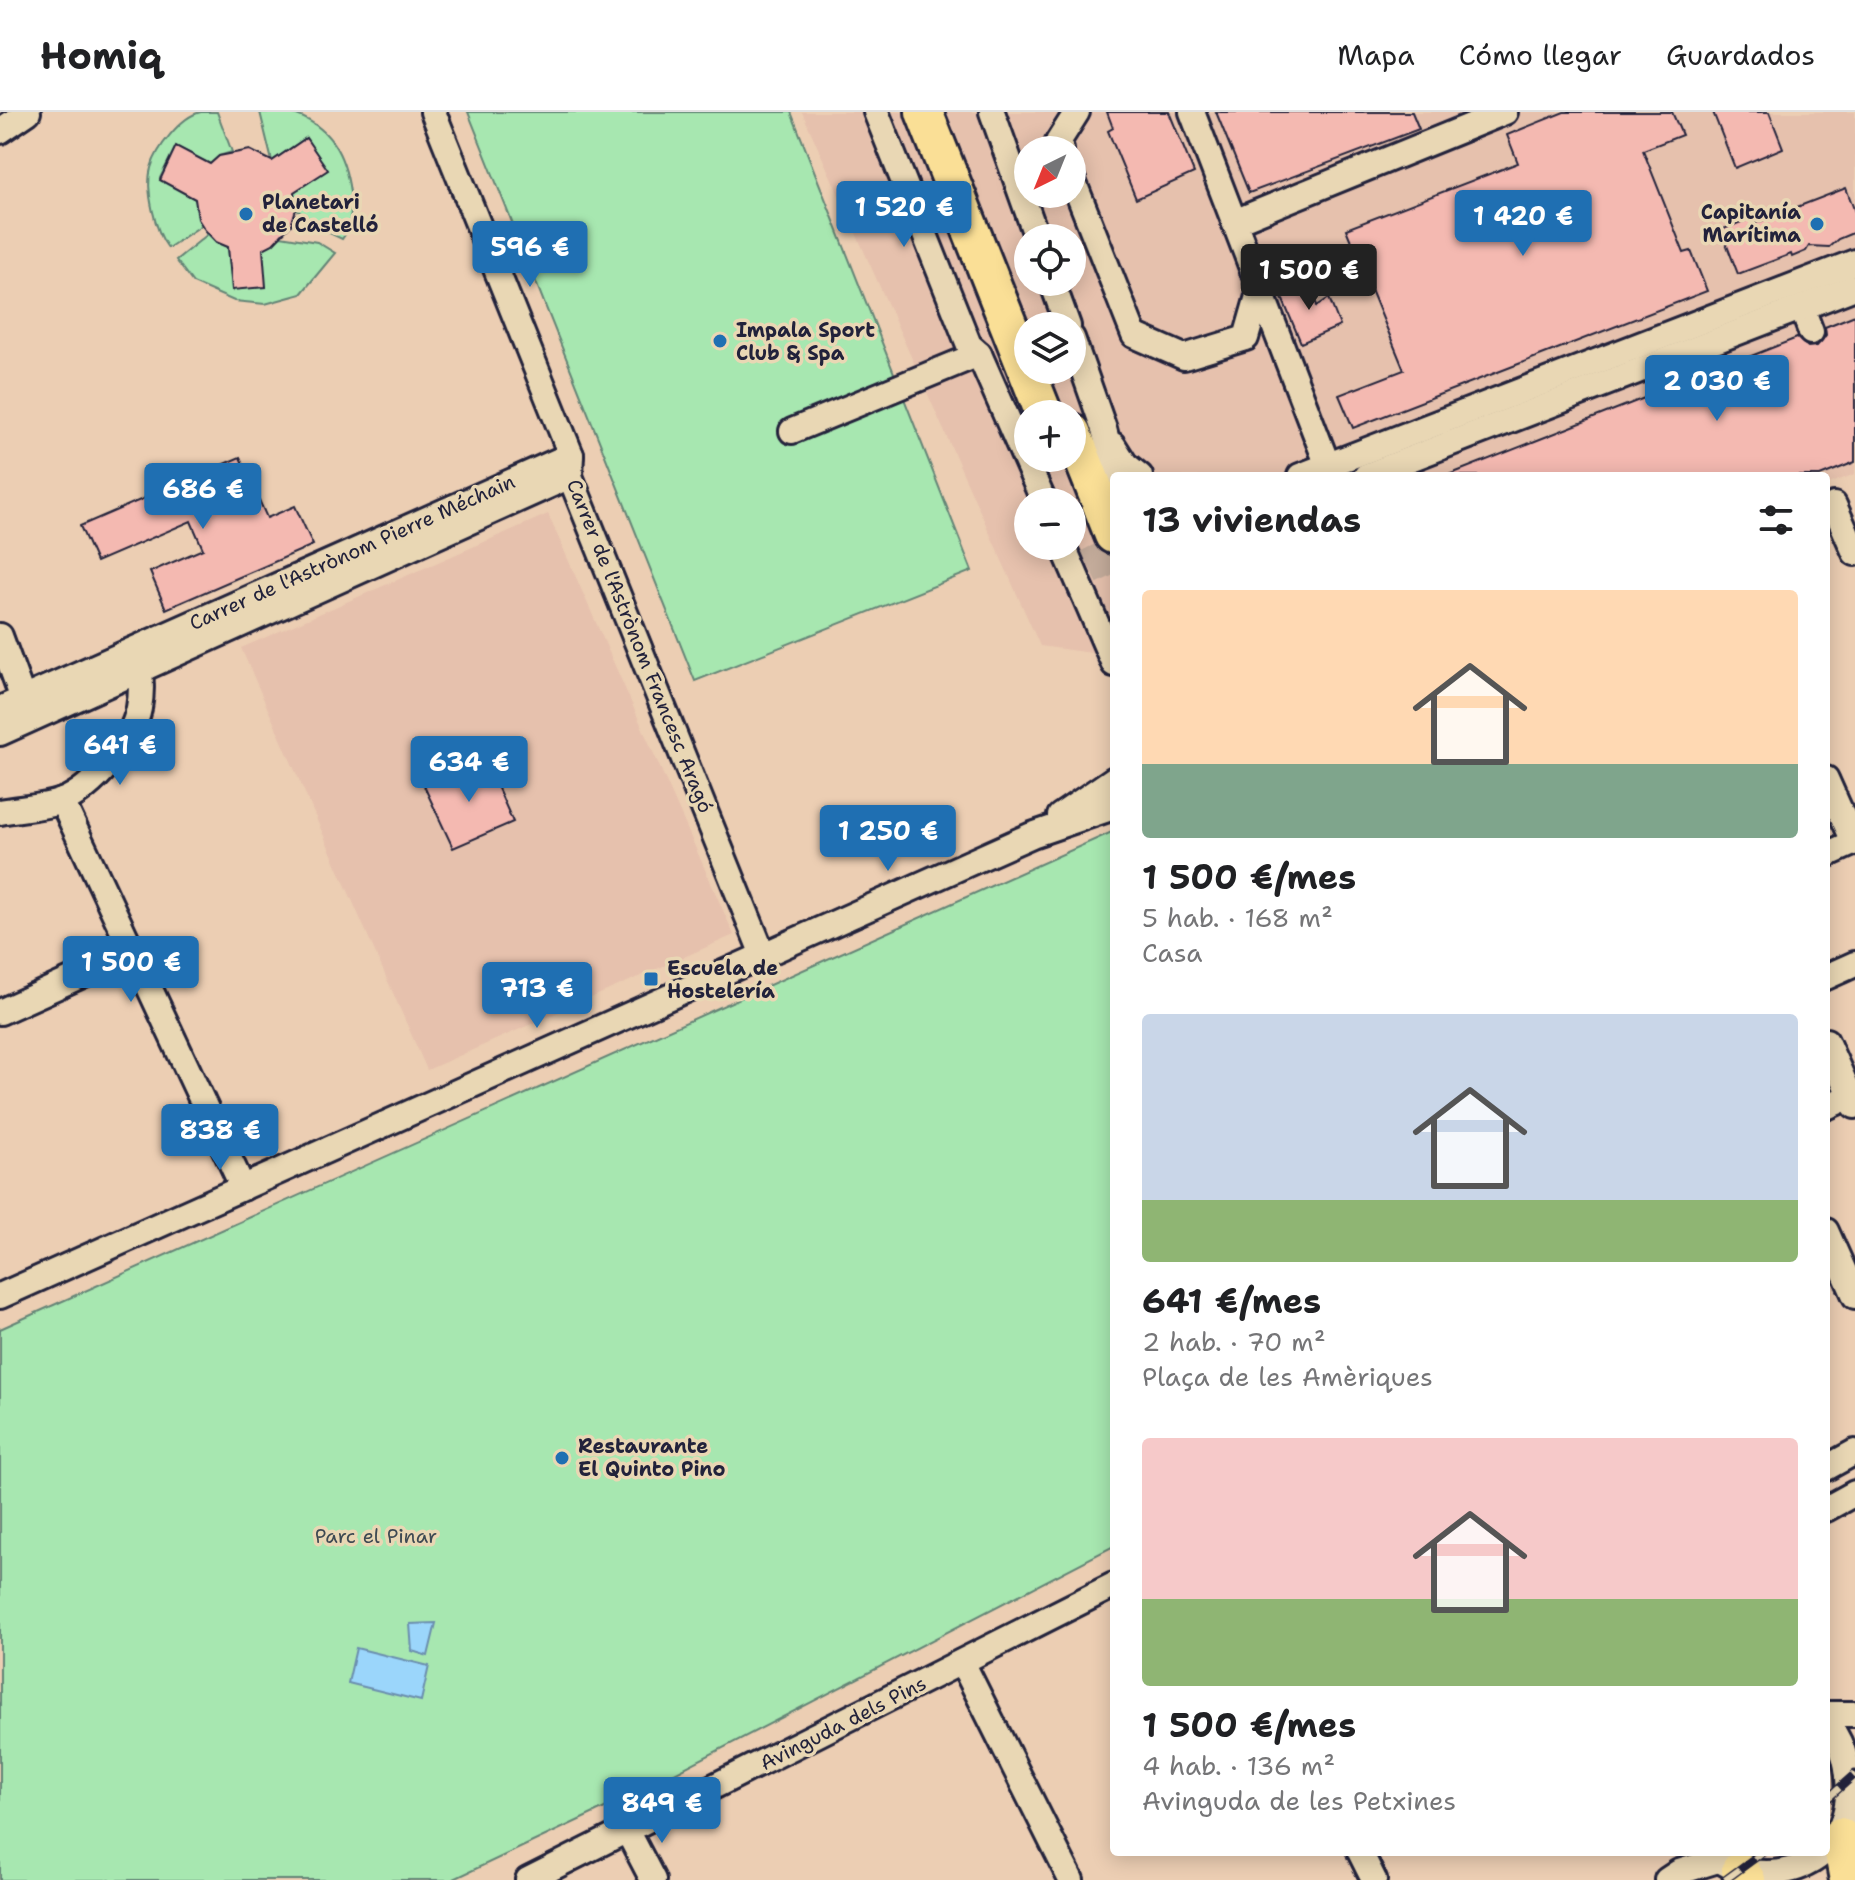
<!DOCTYPE html>
<html lang="es">
<head>
<meta charset="utf-8">
<style>
  body { margin:0; font-family:"Shantell Sans",sans-serif; background:#f6f6f6; color:#202124; height:100vh; display:flex; flex-direction:column; font-size:30px; white-space:nowrap }
  * { box-sizing:border-box; margin:0 }
  p { font-size:26px; color:#757577 }
  .icon { flex:none; width:44px; height:44px; fill:none; stroke:currentColor; stroke-width:2; stroke-linecap:round; stroke-linejoin:round }
  .map { position:relative; flex:1; overflow:hidden }
  .sheet { position:absolute; left:1110px; top:360px; width:720px; height:1384px; display:flex; flex-direction:column; background:#fff; border-radius:8px; box-shadow:0 4px 20px #0003 }
  .sheet>* { flex:none }
  .needle { width:52px; rotate:223deg }
  .tools { position:absolute; left:1014px; top:24px; display:grid; gap:16px }
  .tools a { display:grid; place-items:center; width:72px; height:72px; border-radius:50%; background:#fff; box-shadow:0 4px 20px #0003; font-size:40px }
  .price { position:absolute; translate:-50% -68px; padding:0 18px; border-radius:8px; background:#1f6fb2; color:#fff; font-size:26px; line-height:52px; filter:drop-shadow(0 2px 4px #0008) }
  .price::after { content:''; position:absolute; left:50%; top:48px; width:24px; height:18px; margin-left:-12px; background:inherit; clip-path:polygon(0 0,100% 0,50% 100%) }
  .price.active { background:#222; color:#fff }
  ul { padding:0; list-style:none }
  li { display:grid; align-content:center; gap:16px; height:424px; padding:0 32px }
  li span { display:grid; place-items:center; height:248px; border-radius:8px; color:#555 }
  li>.icon { margin-inline-start:auto }
  span .icon { width:144px; height:144px; fill:#fffc; stroke-width:1 }
  li b { font-size:34px }
  h2 { display:flex; justify-content:space-between; align-items:center; height:96px; padding:0 32px; font-size:34px }
  header { display:flex; align-items:center; gap:48px; box-sizing:border-box; height:112px; padding:0 40px; background:#fff; border-bottom:2px solid #e0e0e0 }
  header strong { font-size:38px }
  nav { display:flex; gap:44px; margin-inline-start:auto; font-size:28px }
  .map>svg:first-child { display:block }
</style>
</head>
<body>
<header>
<strong>Homiq</strong>
<nav><a>Mapa</a><a>Cómo llegar</a><a>Guardados</a></nav>
</header>
<div class="map">
<svg width="1855" height="1768" viewBox="0 0 1855 1768">
  <rect width="100%" height="100%" fill="#ecceb3"/>
  <filter id="ink" filterUnits="userSpaceOnUse"><feTurbulence type="fractalNoise" baseFrequency=".0125" numOctaves="2"/><feDisplacementMap in="SourceGraphic" scale="16" xChannelSelector="R" yChannelSelector="G"/><feConvolveMatrix kernelMatrix="1 2 1 2 8 2 1 2 1" color-interpolation-filters="sRGB"/></filter>
  <g filter="url(#ink)">
    <g fill="#e6c1ad" fill-rule="evenodd">
      <path d="M 802,0 L 1855,0 L 1855,362 L 1826,373 L 1826,364 L 1114,364 L 1114,544 L 1040,534 ZM 1028,38 L 1072,38 L 1072,82 L 1028,82 ZM 1028,126 L 1072,126 L 1072,170 L 1028,170 ZM 1028,214 L 1072,214 L 1072,258 L 1028,258 ZM 1028,302 L 1072,302 L 1072,346 L 1028,346 ZM 1028,390 L 1072,390 L 1072,434 L 1028,434 Z"/>
      <polygon points="548,402 734,823 427,958 241,536"/>
    </g>
    <g fill="#a7e7b0" stroke="#648476" stroke-width="2">
      <path d="M 201,0 L 217,0 L 232,40 L 219,44 L 210,52 L 176,34 L 160,66 L 195,87 L 202,113 L 168,136 C 155,119 145,77 151,56 C 156,37 181,4 201,0 Z"/>
      <path d="M 260,0 C 269,0 282,0 291,1 C 330,13 345,43 350,80 C 352,97 352,115 342,127 L 319,116 L 296,97 L 294,80 L 327,58 L 306,26 L 272,49 Z"/>
      <polygon points="468,0 791,0 972,459 695,569"/>
      <polygon points="208,122 216,130 228,135 233,178 263,137 281,124 317,130 335,141 301,182 265,192 234,189 193,171 176,148"/>
      <polygon points="1114,719 1114,1434 626,1686 452,1768 0,1768 0,1217"/>
    </g>
    <g fill="#9bd6fb" stroke="#6b8eae" stroke-width="2">
      <polygon points="436,1511 428,1544 412,1539 410,1512"/>
      <polygon points="356,1536 429,1554 421,1589 348,1571"/>
    </g>
    <g fill="#f4b9b1" stroke="#22223b" stroke-width="2">
      <polygon points="1107,0 1169,0 1194,61 1136,87 1108,19 1113,16"/>
      <polygon points="1216,0 1412,0 1419,17 1249,81"/>
      <polygon points="1564,0 1672,0 1682,23 1643,38 1684,141 1691,139 1707,179 1353,316 1339,283 1404,258 1346,117 1518,51 1507,23"/>
      <polygon points="1713,0 1769,0 1783,36 1735,56"/>
      <polygon points="306,26 328,58 294,80 296,97 291,113 273,132 263,137 266,175 232,178 228,135 216,130 205,118 198,107 195,87 160,68 176,34 210,52 219,44 250,38 272,49"/>
      <polygon points="1846,76 1855,100 1855,120 1838,127 1829,135 1809,134 1806,139 1792,145 1791,142 1738,162 1721,118 1751,106 1753,112"/>
      <polygon points="1309,168 1317,194 1329,186 1340,214 1301,231 1280,181"/>
      <polygon points="1855,203 1855,350 1820,364 1446,364 1797,226 1808,235 1817,234 1826,223 1825,215"/>
      <polygon points="240,345 267,406 295,394 313,433 166,497 150,460 203,437 191,409 96,450 80,414"/>
      <polygon points="485,647 513,710 453,736 424,674"/>
    </g>
    <g fill="none" stroke-linecap="round" stroke-linejoin="round">
      <g stroke="#c4ac9b" stroke-width="36" stroke-dasharray="36 18" stroke-linecap="butt">
        <polyline points="1097,431 1114,464"/>
        <polyline points="1789,1740 1800,1768"/>
      </g>
      <g stroke="#22223b" stroke-width="30">
        <g id="minor">
          <polyline points="433,0 571,343 570,364 763,843"/>
          <polyline points="876,0 969,233 979,242 1044,390"/>
          <polyline points="992,0 1037,126"/>
          <polyline points="1192,0 1328,354"/>
          <polyline points="0,19 28,0"/>
          <polyline points="1061,38 1058,30 1077,0"/>
          <polyline points="1072,66 1134,223 1184,245 1246,226 1260,177"/>
          <polyline points="1234,110 1505,0"/>
          <polyline points="1052,170 1068,214"/>
          <polyline points="1802,196 1811,220"/>
          <polyline points="1072,226 1104,317 1116,364"/>
          <polyline points="792,319 979,242"/>
          <polyline points="1113,333 1125,352 1140,364"/>
          <polyline points="1300,364 1855,150"/>
          <polyline points="1366,364 1855,175"/>
          <polyline points="1834,393 1855,441"/>
          <polyline points="1063,434 1114,552"/>
          <polyline points="0,524 23,587"/>
          <polyline points="0,597 571,343"/>
          <polyline points="0,621 570,364"/>
          <polyline points="1826,667 1854,730"/>
          <polyline points="62,689 243,1076"/>
          <path d="M 0,700 C 19,696 43,696 62,689 C 93,677 133,629 139,596 C 142,580 141,561 137,546"/>
          <polyline points="1060,704 1114,667"/>
          <polyline points="1826,743 1855,730"/>
          <polyline points="1826,865 1855,852"/>
          <polyline points="0,900 133,840"/>
          <polyline points="1826,929 1855,994"/>
          <polyline points="1826,995 1855,982"/>
          <polyline points="1826,1119 1855,1184"/>
          <polyline points="0,1184 1032,723 1114,695"/>
          <polyline points="1826,1356 1855,1340"/>
          <polyline points="1826,1397 1855,1381"/>
          <polyline points="962,1550 1071,1768"/>
          <polyline points="1826,1602 1855,1602"/>
          <path d="M 1826,1610 C 1855,1644 1855,1698 1831,1733"/>
          <polyline points="628,1720 653,1768"/>
          <polyline points="1360,1740 1374,1768"/>
          <path d="M 1709,1740 C 1740,1768 1793,1768 1824,1740"/>
          <polyline points="528,1768 1114,1473"/>
          <polyline points="1667,1768 1679,1760 1718,1748"/>
        </g>
      </g>
      <g stroke="#22223b" stroke-width="42">
        <g id="highway">
          <polyline points="924,0 1044,302"/>
          <polyline points="1072,320 1113,423"/>
          <polyline points="1840,1724 1848,1768"/>
          <polyline points="1740,1758 1747,1768"/>
        </g>
      </g>
      <use href="#minor" stroke="#e9d7b4" stroke-width="24"/>
      <use href="#highway" stroke="#fadf96" stroke-width="36"/>
      <g stroke="#22223b" stroke-width="9">
        <g id="rail">
          <polyline points="1826,1688 1855,1662"/>
          <polyline points="1725,1768 1763,1740"/>
        </g>
      </g>
      <use href="#rail" stroke="#e9d7b4" stroke-width="6" stroke-dasharray="18" stroke-linecap="butt"/>
    </g>
  </g>
  <g fill="#1f6fb2" stroke="#e9d7b4" stroke-width="3">
    <circle cx="246" cy="102" r="8"/>
    <circle cx="1817" cy="112" r="8"/>
    <circle cx="720" cy="229" r="8"/>
    <rect x="643" y="859" width="16" height="16" rx="4"/>
    <circle cx="562" cy="1346" r="8"/>
  </g>
  <g text-anchor="middle" stroke-width="7" stroke-linejoin="round" paint-order="stroke">
    <g font-size="20" font-weight="bold" fill="#22223b" stroke="#e9d7b4" text-anchor="start">
      <text x="262" y="97">Planetari<tspan x="262" dy="23">de Castelló</tspan></text>
      <text x="1801" y="107" text-anchor="end">Capitanía<tspan x="1801" dy="23">Marítima</tspan></text>
      <text x="736" y="225">Impala Sport<tspan x="736" dy="23">Club &amp; Spa</tspan></text>
      <text x="667" y="863">Escuela de<tspan x="667" dy="23">Hostelería</tspan></text>
      <text x="578" y="1341">Restaurante<tspan x="578" dy="23">El Quinto Pino</tspan></text>
    </g>
    <g font-size="20" fill="#22223b" stroke="#e9d7b4">
      <text transform="translate(352 440) rotate(-24)" y="7">Carrer de l'Astrònom Pierre Méchain</text>
      <text transform="translate(640 534) rotate(68)" y="7">Carrer de l'Astrònom Francesc Aragó</text>
      <text transform="translate(843 1611) rotate(-27)" y="7">Avinguda dels Pins</text>
    </g>
    <g font-size="20" fill="#3d4952" stroke="#e9d7b4">
      <text x="376" y="1431">Parc el Pinar</text>
    </g>
  </g>
</svg>
<div class="tools">
<a><svg class="needle" viewBox="-14 -14 28 28"><path d="M0-13l5 13h-10z" fill="#e53935"/><path d="M0 13l5-13h-10z" fill="#757577"/></svg></a>
<a><svg class="icon" aria-label="locate" viewBox="0 0 24 24"><circle cx="12" cy="12" r="6"/><path d="M12 2v4M12 18v4M2 12h4M18 12h4"/></svg></a>
<a><svg class="icon" aria-label="layers" viewBox="0 0 24 24"><path d="M12 4l9 5-9 5-9-5zM3 14l9 5 9-5"/></svg></a>
<a>+</a>
<a>−</a>
</div>
<b class="price" style="left:904px;top:137px">1 520 €</b>
<b class="price" style="left:1523px;top:146px">1 420 €</b>
<b class="price" style="left:530px;top:177px">596 €</b>
<b class="price active" style="left:1309px;top:200px">1 500 €</b>
<b class="price" style="left:1717px;top:311px">2 030 €</b>
<b class="price" style="left:203px;top:419px">686 €</b>
<b class="price" style="left:120px;top:675px">641 €</b>
<b class="price" style="left:469px;top:692px">634 €</b>
<b class="price" style="left:888px;top:761px">1 250 €</b>
<b class="price" style="left:131px;top:892px">1 500 €</b>
<b class="price" style="left:537px;top:918px">713 €</b>
<b class="price" style="left:220px;top:1060px">838 €</b>
<b class="price" style="left:662px;top:1733px">849 €</b>
<section class="sheet">
<h2>13 viviendas<svg class="icon" aria-label="filters" viewBox="0 0 24 24"><path d="M4 7h16M4 17h16"/><circle cx="9" cy="7" r="2"/><circle cx="15" cy="17" r="2"/></svg></h2>
<ul>
<li><span style="background:linear-gradient(#ffd9b3 70%,#7fa58c 0)"><svg class="icon" aria-label="home" viewBox="0 0 24 24"><path d="M3 11l9-7 9 7M6 9v11h12V9"/></svg></span><div><b>1 500 €/mes</b><p>5 hab. · 168 m²</p><p>Casa</p></div></li>
<li><span style="background:linear-gradient(#c9d6e8 75%,#8fb573 0)"><svg class="icon" aria-label="home" viewBox="0 0 24 24"><path d="M3 11l9-7 9 7M6 9v11h12V9"/></svg></span><div><b>641 €/mes</b><p>2 hab. · 70 m²</p><p>Plaça de les Amèriques</p></div></li>
<li><span style="background:linear-gradient(#f6c9c9 65%,#8fb573 0)"><svg class="icon" aria-label="home" viewBox="0 0 24 24"><path d="M3 11l9-7 9 7M6 9v11h12V9"/></svg></span><div><b>1 500 €/mes</b><p>4 hab. · 136 m²</p><p>Avinguda de les Petxines</p></div></li>
</ul>
</section>
</div>
</body>
</html>
